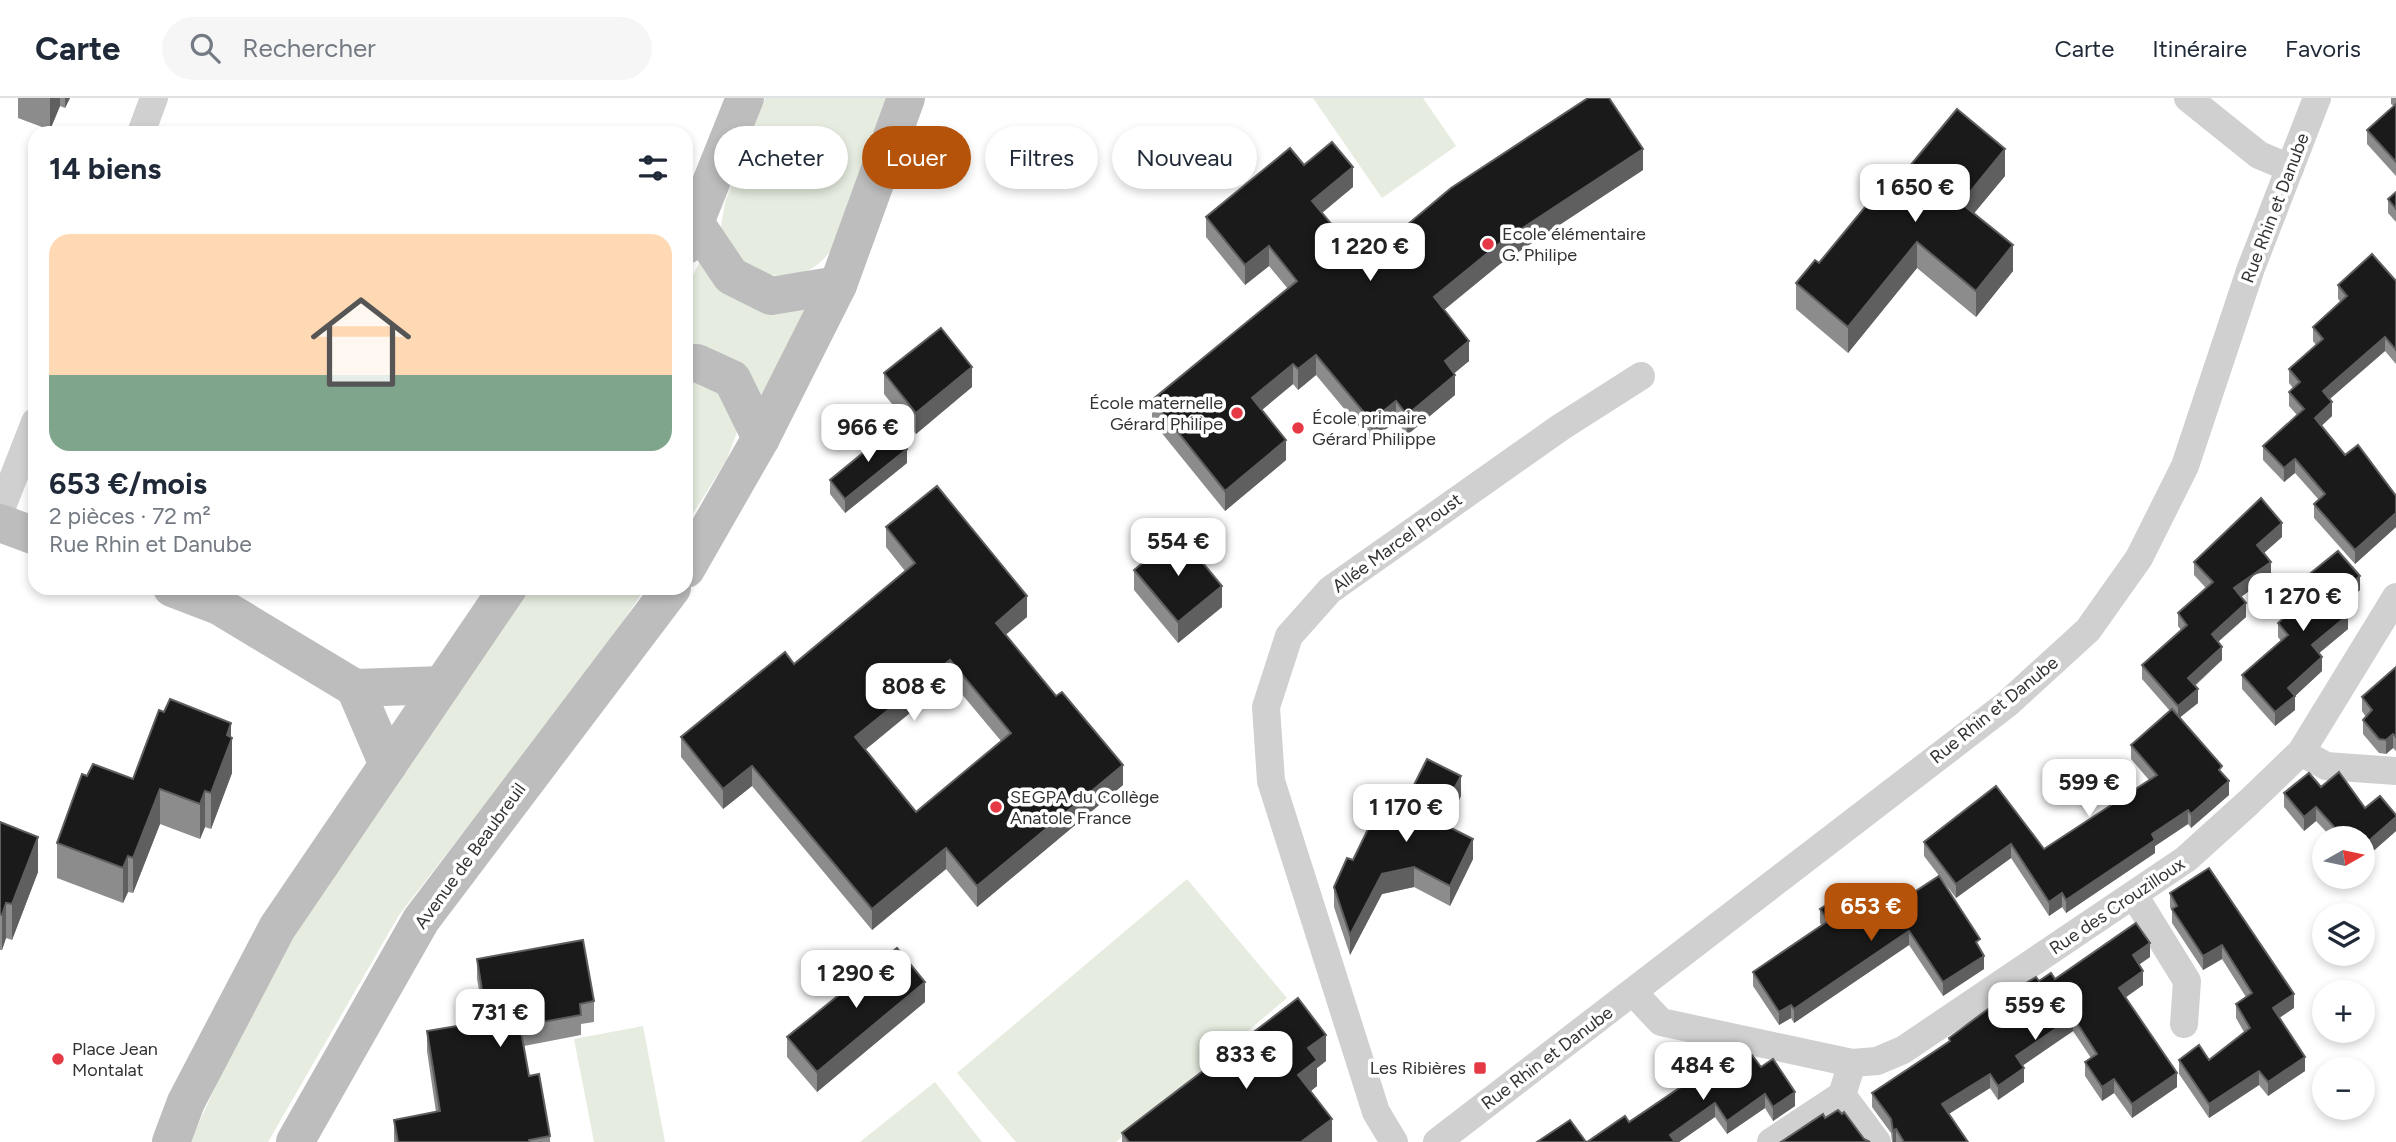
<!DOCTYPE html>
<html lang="fr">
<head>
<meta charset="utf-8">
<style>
  body { margin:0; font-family:Figtree,sans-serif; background:#f6f6f7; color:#1f2937; height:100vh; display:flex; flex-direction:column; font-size:26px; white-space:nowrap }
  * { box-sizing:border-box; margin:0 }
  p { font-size:23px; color:#747a83 }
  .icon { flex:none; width:38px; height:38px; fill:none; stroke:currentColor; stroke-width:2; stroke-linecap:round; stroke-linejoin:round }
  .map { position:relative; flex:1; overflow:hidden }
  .drawer { position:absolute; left:28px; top:28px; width:665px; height:469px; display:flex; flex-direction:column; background:#fff; border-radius:21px; box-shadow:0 4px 10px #0003 }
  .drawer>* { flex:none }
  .hud { position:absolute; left:714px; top:28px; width:665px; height:63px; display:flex; gap:14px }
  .needle { width:46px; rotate:81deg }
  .controls { position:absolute; left:2312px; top:728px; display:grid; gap:14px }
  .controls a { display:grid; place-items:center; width:63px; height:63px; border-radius:50%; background:#fff; box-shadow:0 4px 10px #0003; font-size:35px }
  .price { position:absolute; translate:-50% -60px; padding:0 16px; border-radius:14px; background:#fff; color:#222; font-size:23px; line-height:46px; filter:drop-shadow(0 2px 4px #0008) }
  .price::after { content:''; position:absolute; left:50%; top:42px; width:21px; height:16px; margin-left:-10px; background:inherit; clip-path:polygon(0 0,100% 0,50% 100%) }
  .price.active { background:#b45309; color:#fff }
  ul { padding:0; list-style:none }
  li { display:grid; align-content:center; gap:14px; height:371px; padding:0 21px }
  li span { display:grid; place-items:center; height:217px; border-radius:21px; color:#555 }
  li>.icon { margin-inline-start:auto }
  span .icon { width:126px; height:126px; fill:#fffc; stroke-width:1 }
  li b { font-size:30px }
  h2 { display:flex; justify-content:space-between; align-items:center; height:84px; padding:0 21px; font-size:30px }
  .pill { padding:0 24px; border-radius:32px; background:#fff; box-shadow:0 4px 10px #0003; font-size:24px; line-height:63px }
  .pill.active { background:#b45309; color:#fff }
  header { display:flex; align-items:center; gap:42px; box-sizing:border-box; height:98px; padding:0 35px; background:#fff; border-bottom:2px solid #e0e1e3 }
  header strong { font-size:33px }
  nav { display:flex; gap:38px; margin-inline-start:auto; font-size:24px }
  .search { width:490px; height:63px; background:#f6f6f7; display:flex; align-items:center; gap:18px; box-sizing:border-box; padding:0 24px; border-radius:38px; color:#747a83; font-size:26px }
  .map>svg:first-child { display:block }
</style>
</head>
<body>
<header>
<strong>Carte</strong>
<div class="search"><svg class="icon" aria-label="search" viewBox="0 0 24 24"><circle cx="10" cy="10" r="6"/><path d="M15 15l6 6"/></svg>Rechercher</div>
<nav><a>Carte</a><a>Itinéraire</a><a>Favoris</a></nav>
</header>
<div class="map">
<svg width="2396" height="1044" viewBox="0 0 2396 1044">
  <rect width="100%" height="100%" fill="#fff"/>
  <g fill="#e6ecdf">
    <path d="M 765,0 L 890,0 L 837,144 C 813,181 789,182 748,173 L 720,135 L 725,104 Z"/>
    <polygon points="1313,0 1423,0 1456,48 1382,100"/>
    <polygon points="703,158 813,205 757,311 686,252 686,190"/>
    <polygon points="686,275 725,297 737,334 727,361 686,427"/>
    <polygon points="525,490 645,490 601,557 399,817 268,1044 190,1044 272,866"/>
    <polygon points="1187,781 1287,900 1116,1044 1016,1044 957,975"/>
    <polygon points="643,928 665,1044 594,1044 574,941"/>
    <polygon points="935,984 982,1044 860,1044"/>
  </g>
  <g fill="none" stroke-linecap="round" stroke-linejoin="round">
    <g stroke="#d0d0d0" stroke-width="28">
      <polyline points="2188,0 2259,57 2290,70"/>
      <polyline points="141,35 154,0"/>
      <polyline points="0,414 35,324"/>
      <polyline points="2301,654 2326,668 2396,673"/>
      <polyline points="2134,797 2187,883 2184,926"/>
      <polyline points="1633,894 1661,924 1852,965 1877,963 1903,952 2186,761 2249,704 2301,654 2396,499"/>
      <polyline points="1852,965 1842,997 1877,1044"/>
      <polyline points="1394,1044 1376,1014 1271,683 1266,609 1289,538 1330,492 1561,329 1641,278"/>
      <polyline points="1437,1044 2007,606 2088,532 2139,460 2185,368 2251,170 2317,0"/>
      <polyline points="1771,1044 1842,997"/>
    </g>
    <g stroke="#bdbdbd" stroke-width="38">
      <polyline points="696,126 731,178 771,198 838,187"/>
      <polyline points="686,147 745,0"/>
      <polyline points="686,266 697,265 732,281 761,340"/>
      <polyline points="0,425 35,438"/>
      <polyline points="686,471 761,340 838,187 906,0"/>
      <polyline points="172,490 219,508 355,590 442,587"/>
      <polyline points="355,590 388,667"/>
      <polyline points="171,1044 186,1004 277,830 508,490"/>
      <polyline points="295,1044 421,822 672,490"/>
    </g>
  </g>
  <g fill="#8c8c8c" fill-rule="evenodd">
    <polygon points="18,0 70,0 65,10 60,8 50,32 18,20"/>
    <polygon points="2391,0 2396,0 2396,78 2367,46 2367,32 2394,8 2391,6"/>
    <polygon points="1304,67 1353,89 1322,115 1363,164 1643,72 1500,166 1444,212 1469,263 1454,275 1455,297 1407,337 1396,323 1371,343 1316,277 1298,292 1293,286 1262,312 1286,362 1225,413 1152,323 1152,302 1288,191 1269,168 1245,187 1206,139 1206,119"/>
    <polygon points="2005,78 1974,115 2013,173 1976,219 1917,170 1848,255 1796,211 1796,185 1819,165 1886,97"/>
    <polygon points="2396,94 2396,124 2388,115 2388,101"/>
    <polygon points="2396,183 2396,266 2385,253 2329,301 2332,318 2321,328 2345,357 2396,398 2396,429 2355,466 2314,420 2314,406 2319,402 2295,375 2284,384 2263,362 2263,348 2297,317 2289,308 2289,294 2293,290 2289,285 2289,271 2316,247 2313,243 2313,229 2341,204 2338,201 2338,187"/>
    <polygon points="884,275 972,289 916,336 884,296"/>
    <polygon points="907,365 845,415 830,396 830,382"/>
    <path d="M 886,429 L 1027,519 L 1005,537 L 1123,687 L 977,809 L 946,771 L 872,832 L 752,688 L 723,711 L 681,659 L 681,639 L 794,566 L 905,473 L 886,449 ZM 950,582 L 1001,643 L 916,714 L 865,652 Z"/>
    <polygon points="2282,439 2264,455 2271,477 2241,499 2246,519 2218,544 2222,562 2195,588 2198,605 2180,619 2222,676 2229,697 2191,730 2188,726 2155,748 2155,755 2066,815 2062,809 2049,818 2011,760 1956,800 1924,758 1924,744 1996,688 2044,751 2149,682 2131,661 2131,647 2170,613 2142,581 2142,567 2181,532 2178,528 2178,515 2206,490 2194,477 2194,464"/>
    <polygon points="1134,472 1222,509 1178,545 1134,492"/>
    <polygon points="2302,482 2360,492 2341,509 2348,531 2319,555 2322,573 2295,598 2295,612 2275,628 2242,591 2242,577 2281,543 2278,539 2278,525 2306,500 2302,496"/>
    <polygon points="2396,569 2396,653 2393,650 2386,656 2379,655 2363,636 2363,622 2366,619 2362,613 2362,599"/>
    <polygon points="231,639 232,675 211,731 205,729 200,741 160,726 133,795 128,794 123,805 57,780 57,745 87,678 133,681"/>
    <polygon points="2321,689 2365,710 2396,733 2362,763 2362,740 2332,740 2316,723 2304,733 2284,709 2284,695"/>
    <polygon points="1461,698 1446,727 1473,761 1450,808 1414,789 1382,796 1350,857 1334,809 1334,789 1353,762"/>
    <polygon points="0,724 38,774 12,842 6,840 2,852 0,852"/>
    <polygon points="2170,795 2294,910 2279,920 2305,973 2268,998 2259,987 2209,1020 2179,976 2179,962 2209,962 2244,934 2236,920 2236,906 2246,899 2222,861 2203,872 2172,825 2172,813 2170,809"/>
    <polygon points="1856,805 1879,817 1980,851 1984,871 1943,898 1909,847 1794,925 1791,920 1779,927 1753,888 1753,874 1822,828 1820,825 1820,811"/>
    <polygon points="2150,859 2139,866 2143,887 2126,899 2177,989 2132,1020 2114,995 2102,1003 2085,978 2085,964 2091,960 2073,933 2022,968 2024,984 1998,1002 1990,990 1949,1016 1968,1044 1892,1044 1891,1035 1872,1009 1872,995 1949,944 1949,940 2039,883 2055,881"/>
    <polygon points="477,861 594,903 594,924 581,926 581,937 524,948 529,978 550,1038 550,1044 394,1044 394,1022 436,1014 427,953 427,933 472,925 470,914 470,894 479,892 477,881"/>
    <polygon points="925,904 817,994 787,959 787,939"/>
    <polygon points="1326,963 1317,970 1317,988 1311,993 1332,1044 1122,1044 1122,1035"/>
    <polygon points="1761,969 1795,1008 1773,1023 1765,1010 1727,1036 1715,1019 1679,1044 1587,1044 1713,983"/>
  </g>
  <g fill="#5f5f5f">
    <polygon points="50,0 60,0 60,8 50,32"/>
    <polygon points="65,0 70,0 65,10"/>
    <polygon points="1643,51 1643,72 1500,166 1434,220 1434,199 1500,145"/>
    <polygon points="2005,51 2005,78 1961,131 1961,105"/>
    <polygon points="1353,69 1353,89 1312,123 1312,103"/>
    <polygon points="1917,144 1917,170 1848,255 1848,229"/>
    <polygon points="2013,147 2013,173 1976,219 1976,193"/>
    <polygon points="1269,148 1269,168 1245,187 1245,167"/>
    <polygon points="2385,239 2385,253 2323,307 2323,293"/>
    <polygon points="1469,243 1469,263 1445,283 1445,263"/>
    <polygon points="1316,257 1316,277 1298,292 1298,271"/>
    <polygon points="1293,266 1293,286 1252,320 1252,300"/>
    <polygon points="972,269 972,289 916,336 916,315"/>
    <polygon points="1455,277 1455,297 1407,337 1407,317"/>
    <polygon points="1396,303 1396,323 1371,343 1371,323"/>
    <polygon points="2332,304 2332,318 2315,334 2315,320"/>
    <polygon points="1286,342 1286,362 1225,413 1225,393"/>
    <polygon points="907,351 907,365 845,415 845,401"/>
    <polygon points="2295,361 2295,375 2284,384 2284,370"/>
    <polygon points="2396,415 2396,429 2355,466 2355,452"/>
    <polygon points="2282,425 2282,439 2257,461 2257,447"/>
    <polygon points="2271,464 2271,477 2234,504 2234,490"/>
    <polygon points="2360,478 2360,492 2334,515 2334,501"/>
    <polygon points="1222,488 1222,509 1178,545 1178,524"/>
    <polygon points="1027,498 1027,519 996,545 996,525"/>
    <polygon points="2246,505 2246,519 2212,549 2212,536"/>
    <polygon points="2348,517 2348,531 2312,561 2312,547"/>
    <polygon points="2222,549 2222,562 2188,593 2188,580"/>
    <polygon points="2322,559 2322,573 2293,600 2295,598 2295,612 2275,628 2275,614 2288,590"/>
    <polygon points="950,562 950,582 855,660 855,639"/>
    <polygon points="2198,591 2198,605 2178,621 2178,608"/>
    <polygon points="231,625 231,643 232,640 232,675 211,731 211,695"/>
    <polygon points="2393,636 2393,650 2386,656 2386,642"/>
    <polygon points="1123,667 1123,687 977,809 977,788"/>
    <polygon points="752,668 752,688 723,711 723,691"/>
    <polygon points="1461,678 1461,698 1437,744 1437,723"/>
    <polygon points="2229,683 2229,697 2191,730 2191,716"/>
    <polygon points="160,691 160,726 133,795 133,760"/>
    <polygon points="205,693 205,729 200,741 200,706"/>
    <polygon points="2316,709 2316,723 2304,733 2304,719"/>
    <polygon points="2188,712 2188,726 2155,748 2155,755 2066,815 2066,802 2152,736"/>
    <polygon points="2396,719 2396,733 2362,763 2362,749"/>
    <polygon points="38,739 38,774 12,842 12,806"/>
    <polygon points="1473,741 1473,761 1450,808 1450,788"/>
    <polygon points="2011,746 2011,760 1956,800 1956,786"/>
    <polygon points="946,750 946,771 872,832 872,811"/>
    <polygon points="128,758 128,794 123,805 123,770"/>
    <polygon points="1414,769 1414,789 1382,796 1350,857 1350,837 1382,776"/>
    <polygon points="2062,795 2062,809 2049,818 2049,804"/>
    <polygon points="6,805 6,840 2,852 2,817"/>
    <polygon points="1909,833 1909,847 1794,925 1794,911"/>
    <polygon points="2150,845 2150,859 2133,871 2133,857"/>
    <polygon points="2222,847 2222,861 2203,872 2203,858"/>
    <polygon points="1984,858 1984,871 1943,898 1943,884"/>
    <polygon points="2143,873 2143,887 2119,904 2119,890"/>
    <polygon points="925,884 925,904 817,994 817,974"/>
    <polygon points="2294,896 2294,910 2273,924 2273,910"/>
    <polygon points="1791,907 1791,920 1779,927 1779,914"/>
    <polygon points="2073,919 2073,933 2016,972 2016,958"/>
    <polygon points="1326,937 1326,963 1317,970 1317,988 1298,1003 1298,977 1308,950"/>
    <polygon points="2305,959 2305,973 2268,998 2268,984"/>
    <polygon points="2024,970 2024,984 1998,1002 1998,988"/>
    <polygon points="2259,973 2259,987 2209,1020 2209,1006"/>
    <polygon points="2177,975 2177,989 2132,1020 2132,1006"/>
    <polygon points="1990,976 1990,990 1942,1020 1942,1006"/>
    <polygon points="2114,981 2114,995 2102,1003 2102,989"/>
    <polygon points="1795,994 1795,1008 1773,1023 1773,1009"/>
    <polygon points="1765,996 1765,1010 1727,1036 1727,1023"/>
    <polygon points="1715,1005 1715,1019 1679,1044 1670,1044 1670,1037"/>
    <polygon points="1332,1021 1332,1044 1301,1044"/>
    <polygon points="1896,1031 1896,1044 1893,1044 1893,1033"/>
  </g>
  <g fill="#1a1a1a" stroke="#5f5f5f" stroke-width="2" fill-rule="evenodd">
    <polygon points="1588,0 1609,0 1643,51 1500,145 1434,199 1469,243 1445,263 1455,277 1407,317 1396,303 1371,323 1316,257 1298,271 1293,266 1252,300 1286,342 1225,393 1152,302 1297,183 1269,148 1245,167 1206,119 1290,50 1304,67 1332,44 1353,69 1312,103 1363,164 1451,90"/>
    <polygon points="2396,6 2396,64 2367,32"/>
    <polygon points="1957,11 2005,51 1961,105 2013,147 1976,193 1917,144 1848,229 1796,185 1815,162 1819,165 1879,92 1886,97"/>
    <polygon points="2396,94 2396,111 2388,101"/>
    <polygon points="2372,156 2396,183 2396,252 2385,239 2323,293 2332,304 2315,320 2345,357 2358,347 2396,398 2396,415 2355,452 2314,406 2325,396 2295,361 2284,370 2263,348 2304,311 2289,294 2300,284 2289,271 2323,241 2313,229 2347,198 2338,187"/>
    <polygon points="941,230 972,269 916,315 884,275"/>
    <polygon points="891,332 907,351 845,401 830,382"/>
    <path d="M 937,388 L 1027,498 L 996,525 L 1056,598 L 1062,594 L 1123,667 L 977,788 L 946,750 L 872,811 L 752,668 L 723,691 L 681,639 L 785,554 L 794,566 L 915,465 L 886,429 ZM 950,562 L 1011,635 L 916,714 L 855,639 Z"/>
    <polygon points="2261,400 2282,425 2257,447 2271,464 2234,490 2246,505 2212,536 2222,549 2188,580 2198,591 2178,608 2142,567 2187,527 2178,515 2213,484 2194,464"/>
    <polygon points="1178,435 1222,488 1178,524 1134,472"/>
    <polygon points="2338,453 2360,478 2334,501 2348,517 2312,547 2322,559 2288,590 2295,598 2275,614 2242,577 2288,537 2278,525 2313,494 2302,482"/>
    <polygon points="2396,569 2396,639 2393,636 2386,642 2379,641 2363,622 2372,612 2362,599"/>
    <polygon points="170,601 231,625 227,637 232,640 211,695 205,693 200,706 160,691 133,760 128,758 123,770 57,745 82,676 87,678 93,666 133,681 159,612 164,614"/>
    <polygon points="2172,611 2222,668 2219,672 2229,683 2191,716 2188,712 2152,736 2155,742 2066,802 2062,795 2049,804 2011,746 1956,786 1924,744 1996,688 2044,751 2157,677 2131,647"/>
    <polygon points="1427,661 1461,678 1437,723 1473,741 1450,788 1414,769 1382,776 1350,837 1334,789 1347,760 1353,762 1369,729 1397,721"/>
    <polygon points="2339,674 2365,710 2380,698 2396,717 2396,719 2362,749 2362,740 2344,740 2316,709 2304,719 2284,695 2309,675 2321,689"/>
    <polygon points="0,724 38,739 12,806 6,805 2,817 0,816"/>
    <polygon points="2209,770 2294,896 2273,910 2305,959 2268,984 2259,973 2209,1006 2179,962 2199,947 2209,962 2250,930 2236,906 2252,895 2222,847 2203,858 2172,811 2177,808 2170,795"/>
    <polygon points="1939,778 1980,841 1976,844 1984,858 1943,884 1909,833 1794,911 1791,907 1779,914 1753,874 1828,823 1820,811 1847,793 1856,805 1867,798 1879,817"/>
    <polygon points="2136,825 2150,845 2133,857 2143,873 2119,890 2177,975 2132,1006 2114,981 2102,989 2085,964 2097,956 2073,919 2016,958 2024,970 1998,988 1990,976 1942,1006 1968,1044 1904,1044 1896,1031 1893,1033 1891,1021 1872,995 1950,943 1949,940 2011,894 2036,879 2039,883 2051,875 2055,881"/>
    <polygon points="583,842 594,903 580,906 581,917 520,928 529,978 539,976 550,1038 529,1042 529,1044 398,1044 394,1022 440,1013 427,933 475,925 470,894 482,892 477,861"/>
    <polygon points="897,850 925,884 817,974 787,939"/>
    <polygon points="1298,900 1326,937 1308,950 1317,962 1298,977 1332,1021 1301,1044 1129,1044 1122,1035"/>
    <polygon points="1752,957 1761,969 1773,961 1795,994 1773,1009 1765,996 1727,1023 1715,1005 1670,1037 1675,1044 1587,1044 1625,1018 1629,1024 1706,972 1713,983"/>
    <polygon points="1838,1012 1842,1016 1844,1014 1864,1041 1870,1044 1781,1044 1823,1016 1825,1020"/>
    <polygon points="1570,1022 1586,1044 1537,1044"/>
  </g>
  <g fill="#e63946" stroke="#fff" stroke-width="2.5">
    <circle cx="1488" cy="146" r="7"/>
    <circle cx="1237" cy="315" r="7"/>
    <circle cx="1298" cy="330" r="7"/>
    <circle cx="996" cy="709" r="7"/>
    <circle cx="58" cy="961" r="7"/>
    <rect x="1473" y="963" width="14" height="14" rx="3.5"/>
  </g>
  <g text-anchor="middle" stroke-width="7" stroke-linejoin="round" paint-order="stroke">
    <g font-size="18" fill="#333" stroke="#fff">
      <text transform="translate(2275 110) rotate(-69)" y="6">Rue Rhin et Danube</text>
      <text transform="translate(1397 445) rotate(-36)" y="6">Allée Marcel Proust</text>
      <text transform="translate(1994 612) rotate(-39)" y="6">Rue Rhin et Danube</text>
      <text transform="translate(470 758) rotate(-54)" y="6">Avenue de Beaubreuil</text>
      <text transform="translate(2117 808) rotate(-34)" y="6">Rue des Crouzilloux</text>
      <text transform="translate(1547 960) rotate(-37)" y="6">Rue Rhin et Danube</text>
    </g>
    <g font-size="18" fill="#333" stroke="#fff" text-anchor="start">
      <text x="1502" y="142">Ecole élémentaire<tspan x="1502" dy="21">G. Philipe</tspan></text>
      <text x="1223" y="311" text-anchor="end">École maternelle<tspan x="1223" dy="21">Gérard Philipe</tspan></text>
      <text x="1312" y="326">École primaire<tspan x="1312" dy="21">Gérard Philippe</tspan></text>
      <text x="1010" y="705">SEGPA du Collège<tspan x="1010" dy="21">Anatole France</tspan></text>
      <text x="72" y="957">Place Jean<tspan x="72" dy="21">Montalat</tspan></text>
      <text x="1466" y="976" text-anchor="end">Les Ribières</text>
    </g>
  </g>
</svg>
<div class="controls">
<a><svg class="needle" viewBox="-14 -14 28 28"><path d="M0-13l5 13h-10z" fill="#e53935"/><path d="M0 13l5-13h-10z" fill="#747a83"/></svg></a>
<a><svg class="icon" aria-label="layers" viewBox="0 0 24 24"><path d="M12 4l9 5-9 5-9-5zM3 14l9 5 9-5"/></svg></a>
<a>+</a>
<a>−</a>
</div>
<b class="price" style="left:1915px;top:126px">1 650 €</b>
<b class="price" style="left:1370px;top:185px">1 220 €</b>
<b class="price" style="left:868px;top:366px">966 €</b>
<b class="price" style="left:1178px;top:480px">554 €</b>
<b class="price" style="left:2303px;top:535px">1 270 €</b>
<b class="price" style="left:914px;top:625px">808 €</b>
<b class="price" style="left:2089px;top:721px">599 €</b>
<b class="price" style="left:1406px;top:746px">1 170 €</b>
<b class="price active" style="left:1871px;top:845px">653 €</b>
<b class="price" style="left:856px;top:912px">1 290 €</b>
<b class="price" style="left:2035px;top:944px">559 €</b>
<b class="price" style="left:500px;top:951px">731 €</b>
<b class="price" style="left:1246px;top:993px">833 €</b>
<b class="price" style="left:1703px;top:1004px">484 €</b>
<div class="hud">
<a class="pill">Acheter</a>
<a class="pill active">Louer</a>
<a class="pill">Filtres</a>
<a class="pill">Nouveau</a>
</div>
<section class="drawer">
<h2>14 biens<svg class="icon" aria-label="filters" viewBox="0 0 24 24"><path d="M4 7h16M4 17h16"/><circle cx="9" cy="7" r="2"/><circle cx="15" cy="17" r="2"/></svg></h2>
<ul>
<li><span style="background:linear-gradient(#ffd9b3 65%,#7fa58c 0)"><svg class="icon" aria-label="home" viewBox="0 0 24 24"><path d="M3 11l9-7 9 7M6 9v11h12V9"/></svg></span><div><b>653 €/mois</b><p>2 pièces · 72 m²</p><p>Rue Rhin et Danube</p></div></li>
</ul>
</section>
</div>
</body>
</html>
